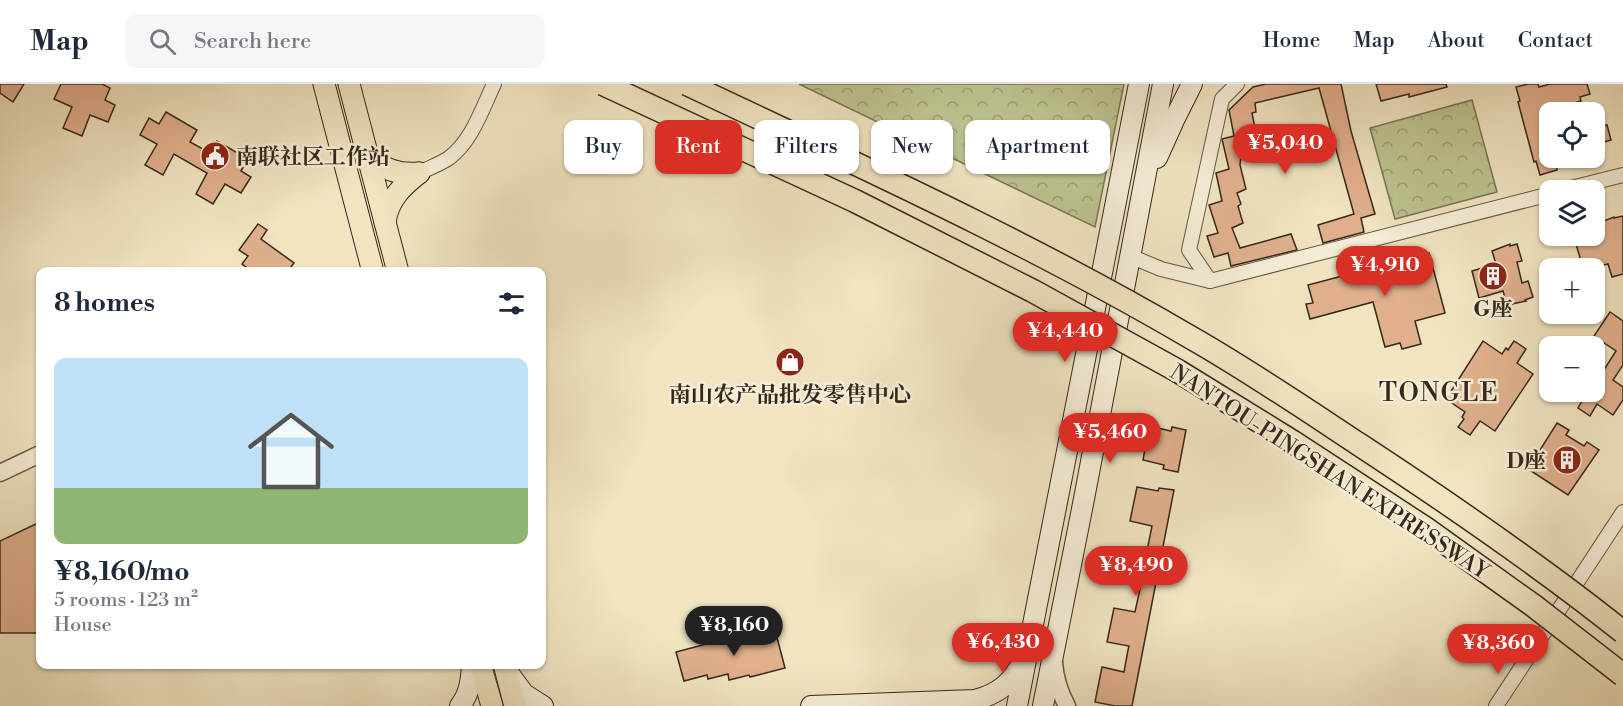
<!DOCTYPE html>
<html lang="en">
<head>
<meta charset="utf-8">
<style>
  body { margin:0; font-family:"Libre Bodoni","Noto Serif SC",serif; background:#f6f6f7; color:#1f2937; height:100vh; display:flex; flex-direction:column; font-size:22px; white-space:nowrap }
  * { box-sizing:border-box; margin:0 }
  p { font-size:20px; color:#747a83 }
  .icon { flex:none; width:33px; height:33px; fill:none; stroke:currentColor; stroke-width:2; stroke-linecap:round; stroke-linejoin:round }
  .map { position:relative; flex:1; overflow:hidden }
  .details { position:absolute; left:36px; top:183px; width:510px; height:402px; display:flex; flex-direction:column; background:#fff; border-radius:12px; box-shadow:0 2px 4px #0004 }
  .details>* { flex:none }
  .top-card { position:absolute; left:564px; top:36px; width:570px; height:54px; display:flex; gap:12px }
  .fabs { position:absolute; left:1539px; top:18px; display:grid; gap:12px }
  .fabs a { display:grid; place-items:center; width:66px; height:66px; border-radius:12px; background:#fff; box-shadow:0 2px 4px #0004; font-size:30px }
  .price { position:absolute; translate:-50% -51px; padding:0 14px; border-radius:21px; background:#d93025; color:#fff; font-size:20px; line-height:39px; filter:drop-shadow(0 2px 3px #0008) }
  .price::after { content:''; position:absolute; left:50%; top:36px; width:18px; height:14px; margin-left:-9px; background:inherit; clip-path:polygon(0 0,100% 0,50% 100%) }
  .price.current { background:#222; color:#fff }
  ul { padding:0; list-style:none }
  li { display:grid; align-content:center; gap:12px; height:318px; padding:0 18px }
  li span { display:grid; place-items:center; height:186px; border-radius:12px; color:#555 }
  li>.icon { margin-inline-start:auto }
  span .icon { width:108px; height:108px; fill:#fffc; stroke-width:1 }
  li b { font-size:26px }
  h2 { display:flex; justify-content:space-between; align-items:center; height:72px; padding:0 18px; font-size:26px }
  .chip { padding:0 21px; border-radius:12px; background:#fff; box-shadow:0 2px 4px #0004; font-size:21px; line-height:54px }
  .chip.current { background:#d93025; color:#fff }
  header { display:flex; align-items:center; gap:36px; box-sizing:border-box; height:84px; padding:0 30px; background:#fff; border-bottom:2px solid #e0e1e3 }
  header strong { font-size:28px }
  nav { display:flex; gap:33px; margin-inline-start:auto; font-size:21px }
  .search { width:420px; height:54px; background:#f6f6f7; display:flex; align-items:center; gap:15px; box-sizing:border-box; padding:0 21px; border-radius:12px; color:#747a83; font-size:22px }
  .map>svg:first-child { display:block }
</style>
</head>
<body>
<header>
<strong>Map</strong>
<div class="search"><svg class="icon" aria-label="search" viewBox="0 0 24 24"><circle cx="10" cy="10" r="6"/><path d="M15 15l6 6"/></svg>Search here</div>
<nav><a>Home</a><a>Map</a><a>About</a><a>Contact</a></nav>
</header>
<div class="map">
<svg width="1623" height="622" viewBox="0 0 1623 622">
  <defs>
    <pattern id="forest-crowns" width="20" height="18" patternUnits="userSpaceOnUse" patternTransform="scale(1.5)"><rect width="20" height="18" fill="#bdc391"/><path d="M2 6a3 3 0 1 1 6 0M12 15a3 3 0 1 1 6 0" fill="none" stroke="#9a9e76"/></pattern>
  </defs>
  <rect width="100%" height="100%" fill="#f0e4c1"/>
  <filter id="stains"><feTurbulence type="fractalNoise" baseFrequency=".00333" numOctaves="4"/><feColorMatrix values="0 0 0 0 .2 0 0 0 0 .09 0 0 0 0 .02 0 0 0 .5 -.17"/></filter>
  <radialGradient id="worn" r=".72"><stop offset=".6" stop-color="#630" stop-opacity="0"/><stop offset="1" stop-color="#630" stop-opacity=".3"/></radialGradient>
  <g fill="url(#forest-crowns)" stroke="#7a7656" stroke-width="1.5">
    <polygon points="799,0 1124,0 1095,143"/>
    <polygon points="1472,16 1497,108 1395,135 1370,44"/>
  </g>
  <g fill="#e0b08d" stroke="#37281b" stroke-width="1.5">
    <polygon points="0,0 24,0 13,18 0,9"/>
    <polygon points="61,0 102,0 110,4 105,16 115,21 108,38 90,31 82,52 63,44 72,23 54,15"/>
    <polygon points="1266,0 1341,0 1351,47 1375,130 1361,134 1364,148 1323,159 1318,141 1354,130 1319,4 1255,19 1256,28 1252,29 1255,44 1246,47 1251,68 1241,71 1240,81 1246,105 1237,109 1241,120 1238,122 1243,139 1232,144 1240,164 1291,150 1297,166 1231,182 1228,169 1214,173 1207,152 1218,149 1209,121 1222,117 1216,89 1229,85 1222,55 1234,52 1229,26 1253,3"/>
    <polygon points="1376,0 1446,0 1447,3 1409,13 1409,10 1381,17"/>
    <polygon points="1528,0 1538,0 1539,3 1550,0 1587,0 1590,10 1580,13 1581,17 1571,20 1573,28 1550,28 1550,74 1557,74 1560,82 1557,83 1557,86 1540,91 1536,77 1534,78 1518,18 1520,17 1516,3"/>
    <polygon points="1594,23 1598,23 1603,42 1607,41 1611,56 1594,61"/>
    <polygon points="166,28 197,46 190,58 210,69 217,57 248,75 241,87 251,93 241,109 225,100 213,120 196,110 207,89 174,70 163,91 145,81 157,60 140,51 149,34 159,40"/>
    <polygon points="1623,132 1623,190 1612,193 1608,180 1592,184 1583,184 1576,160 1600,153 1596,140 1614,133 1614,134"/>
    <polygon points="258,140 267,146 261,155 294,179 287,188 253,188 242,180 248,172 239,166"/>
    <polygon points="1510,160 1510,162 1517,160 1522,177 1517,178 1522,199 1528,197 1533,213 1525,216 1526,217 1507,221 1503,207 1479,214 1472,187 1496,180 1492,167"/>
    <polygon points="1429,169 1445,229 1415,237 1421,260 1402,265 1400,259 1385,263 1373,218 1310,235 1306,220 1313,219 1308,201"/>
    <polygon points="1610,228 1623,237 1623,281 1613,296 1623,303 1623,316 1613,331 1597,320 1590,332 1578,324 1583,315 1572,308 1594,308 1594,284 1602,289 1616,267 1594,252"/>
    <polygon points="1483,257 1502,270 1506,264 1508,266 1514,257 1526,265 1517,279 1533,290 1495,347 1480,337 1470,351 1458,343 1464,335 1462,333 1465,328 1446,315"/>
    <polygon points="1557,339 1569,346 1566,351 1584,362 1587,358 1599,366 1568,411 1528,385"/>
    <polygon points="1149,342 1171,347 1172,343 1186,346 1178,388 1163,385 1164,381 1143,376"/>
    <polygon points="1137,403 1158,407 1159,404 1174,406 1132,622 1115,622 1095,618 1102,583 1124,588 1128,566 1129,562 1107,558 1114,524 1135,528 1140,505 1140,501 1118,497 1125,463 1147,467 1152,442 1130,437"/>
    <polygon points="40,438 40,549 0,549 0,457"/>
    <polygon points="774,542 785,584 750,593 749,591 729,596 728,590 708,595 707,591 684,597 676,568"/>
  </g>
  <g fill="none" stroke-linecap="round" stroke-linejoin="round">
    <g stroke="#655744" stroke-width="16">
      <g id="minor">
        <path d="M 419,89 C 429,84 440,80 449,74 C 472,57 482,25 494,0"/>
        <polyline points="1563,106 1623,91"/>
        <polyline points="1130,172 1161,185 1210,197 1550,110"/>
        <polyline points="1210,197 1189,166 1222,15 1237,0"/>
        <polyline points="1496,622 1623,428"/>
      </g>
    </g>
    <g stroke="#655744" stroke-width="19">
      <g id="tertiary">
        <polyline points="0,389 40,370"/>
        <path d="M 1054,578 C 1055,594 1059,607 1067,622"/>
      </g>
    </g>
    <g stroke="#37281b" stroke-width="22">
      <g id="secondary">
        <polyline points="1157,74 1175,34 1192,0"/>
        <polyline points="507,587 524,610 543,622"/>
        <path d="M 460,622 C 470,609 471,596 472,580"/>
        <path d="M 811,622 L 975,616 C 998,610 1012,599 1023,577"/>
        <polyline points="1017,622 1139,0"/>
        <polyline points="1043,622 1083,420 1163,0"/>
      </g>
    </g>
    <g stroke="#37281b" stroke-width="23">
      <g id="primary">
        <polyline points="324,0 373,188"/>
        <polyline points="349,0 398,188"/>
        <path d="M 368,73 C 384,85 398,91 419,89"/>
        <path d="M 385,138 C 388,116 402,102 419,89"/>
        <polyline points="480,580 492,622"/>
        <polyline points="504,580 515,622"/>
      </g>
    </g>
    <use href="#minor" stroke="#f5edd7" stroke-width="14"/>
    <use href="#tertiary" stroke="#f5edd7" stroke-width="16"/>
    <use href="#secondary" stroke="#f5edd7" stroke-width="20"/>
    <use href="#primary" stroke="#f0e4c1" stroke-width="21"/>
    <g stroke="#37281b" stroke-width="25" stroke-linecap="butt">
      <g id="trunk-bridge">
        <polyline points="603,0 855,117 1033,207 1178,287 1293,358 1425,444 1534,522 1623,591"/>
        <path d="M 687,0 C 856,80 1028,158 1190,253 C 1248,286 1304,324 1360,361 C 1450,420 1539,481 1623,548"/>
      </g>
    </g>
    <use href="#trunk-bridge" stroke="#f0e4c1" stroke-width="22"/>
  </g>
  <defs>
    <g id="civic-disc" transform="scale(1.5)"><circle r="9.5" fill="#8f2418" stroke="#f5edd7"/><path d="M-.6-6.5H3V-4.5H.6V-3L4-1V1h2V6H-6V1h2V-1L-.6-3ZM-1.2 2.5V6h2.4V2.5Z" fill="#fff"/></g>
    <g id="building-disc" transform="scale(1.5)"><circle r="9.5" fill="#8f2418" stroke="#f5edd7"/><path d="M-4-6H4V6H1V3H-1V6H-4ZM-2.5-4.3h1.7v1.8h-1.7ZM.8-4.3h1.7v1.8H.8ZM-2.5-1h1.7V.8h-1.7ZM.8-1h1.7V.8H.8Z" fill="#fff"/></g>
    <g id="shop-disc" transform="scale(1.5)"><circle r="9.5" fill="#8f2418" stroke="#f5edd7"/><path d="M-5-2.5h2.3a2.7 3.5 0 0 1 5.4 0H5L5.5 6h-11ZM-1.5-2.5h3a1.5 2.3 0 0 0-3 0Z" fill="#fff"/></g>
  </defs>
  <g fill-rule="evenodd">
    <use href="#civic-disc" x="215" y="72"/>
    <use href="#building-disc" x="1493" y="192"/>
    <use href="#shop-disc" x="790" y="278"/>
    <use href="#building-disc" x="1567" y="376"/>
  </g>
  <g text-anchor="middle" stroke-width="5" stroke-linejoin="round" paint-order="stroke">
    <g font-size="22" font-weight="bold" fill="#37281b" stroke="#f5edd7">
      <text x="236" y="80" text-anchor="start">南联社区工作站</text>
      <text x="1493" y="232">G座</text>
      <text x="790" y="318">南山农产品批发零售中心</text>
      <text x="1546" y="384" text-anchor="end">D座</text>
    </g>
    <g font-size="22" fill="#37281b" stroke="#f5edd7">
      <text transform="translate(1330 387) rotate(33)" y="8">NANTOU-PINGSHAN EXPRESSWAY</text>
    </g>
    <g font-size="26" letter-spacing="1.5" fill="#37281b" stroke="#f5edd7">
      <text x="1439" y="317">TONGLE</text>
    </g>
  </g>
  <rect width="100%" height="100%" filter="url(#stains)"/>
  <rect width="100%" height="100%" fill="url(#worn)"/>
</svg>
<div class="fabs">
<a><svg class="icon" aria-label="locate" viewBox="0 0 24 24"><circle cx="12" cy="12" r="6"/><path d="M12 2v4M12 18v4M2 12h4M18 12h4"/></svg></a>
<a><svg class="icon" aria-label="layers" viewBox="0 0 24 24"><path d="M12 4l9 5-9 5-9-5zM3 14l9 5 9-5"/></svg></a>
<a>+</a>
<a>−</a>
</div>
<b class="price" style="left:1285px;top:91px">¥5,040</b>
<b class="price" style="left:1385px;top:213px">¥4,910</b>
<b class="price" style="left:1065px;top:279px">¥4,440</b>
<b class="price" style="left:1110px;top:380px">¥5,460</b>
<b class="price" style="left:1136px;top:513px">¥8,490</b>
<b class="price current" style="left:734px;top:573px">¥8,160</b>
<b class="price" style="left:1003px;top:590px">¥6,430</b>
<b class="price" style="left:1498px;top:591px">¥8,360</b>
<div class="top-card">
<a class="chip">Buy</a>
<a class="chip current">Rent</a>
<a class="chip">Filters</a>
<a class="chip">New</a>
<a class="chip">Apartment</a>
</div>
<section class="details">
<h2>8 homes<svg class="icon" aria-label="filters" viewBox="0 0 24 24"><path d="M4 7h16M4 17h16"/><circle cx="9" cy="7" r="2"/><circle cx="15" cy="17" r="2"/></svg></h2>
<ul>
<li><span style="background:linear-gradient(#bfe0f5 70%,#8fb573 0)"><svg class="icon" aria-label="home" viewBox="0 0 24 24"><path d="M3 11l9-7 9 7M6 9v11h12V9"/></svg></span><div><b>¥8,160/mo</b><p>5 rooms · 123 m²</p><p>House</p></div></li>
</ul>
</section>
</div>
</body>
</html>
